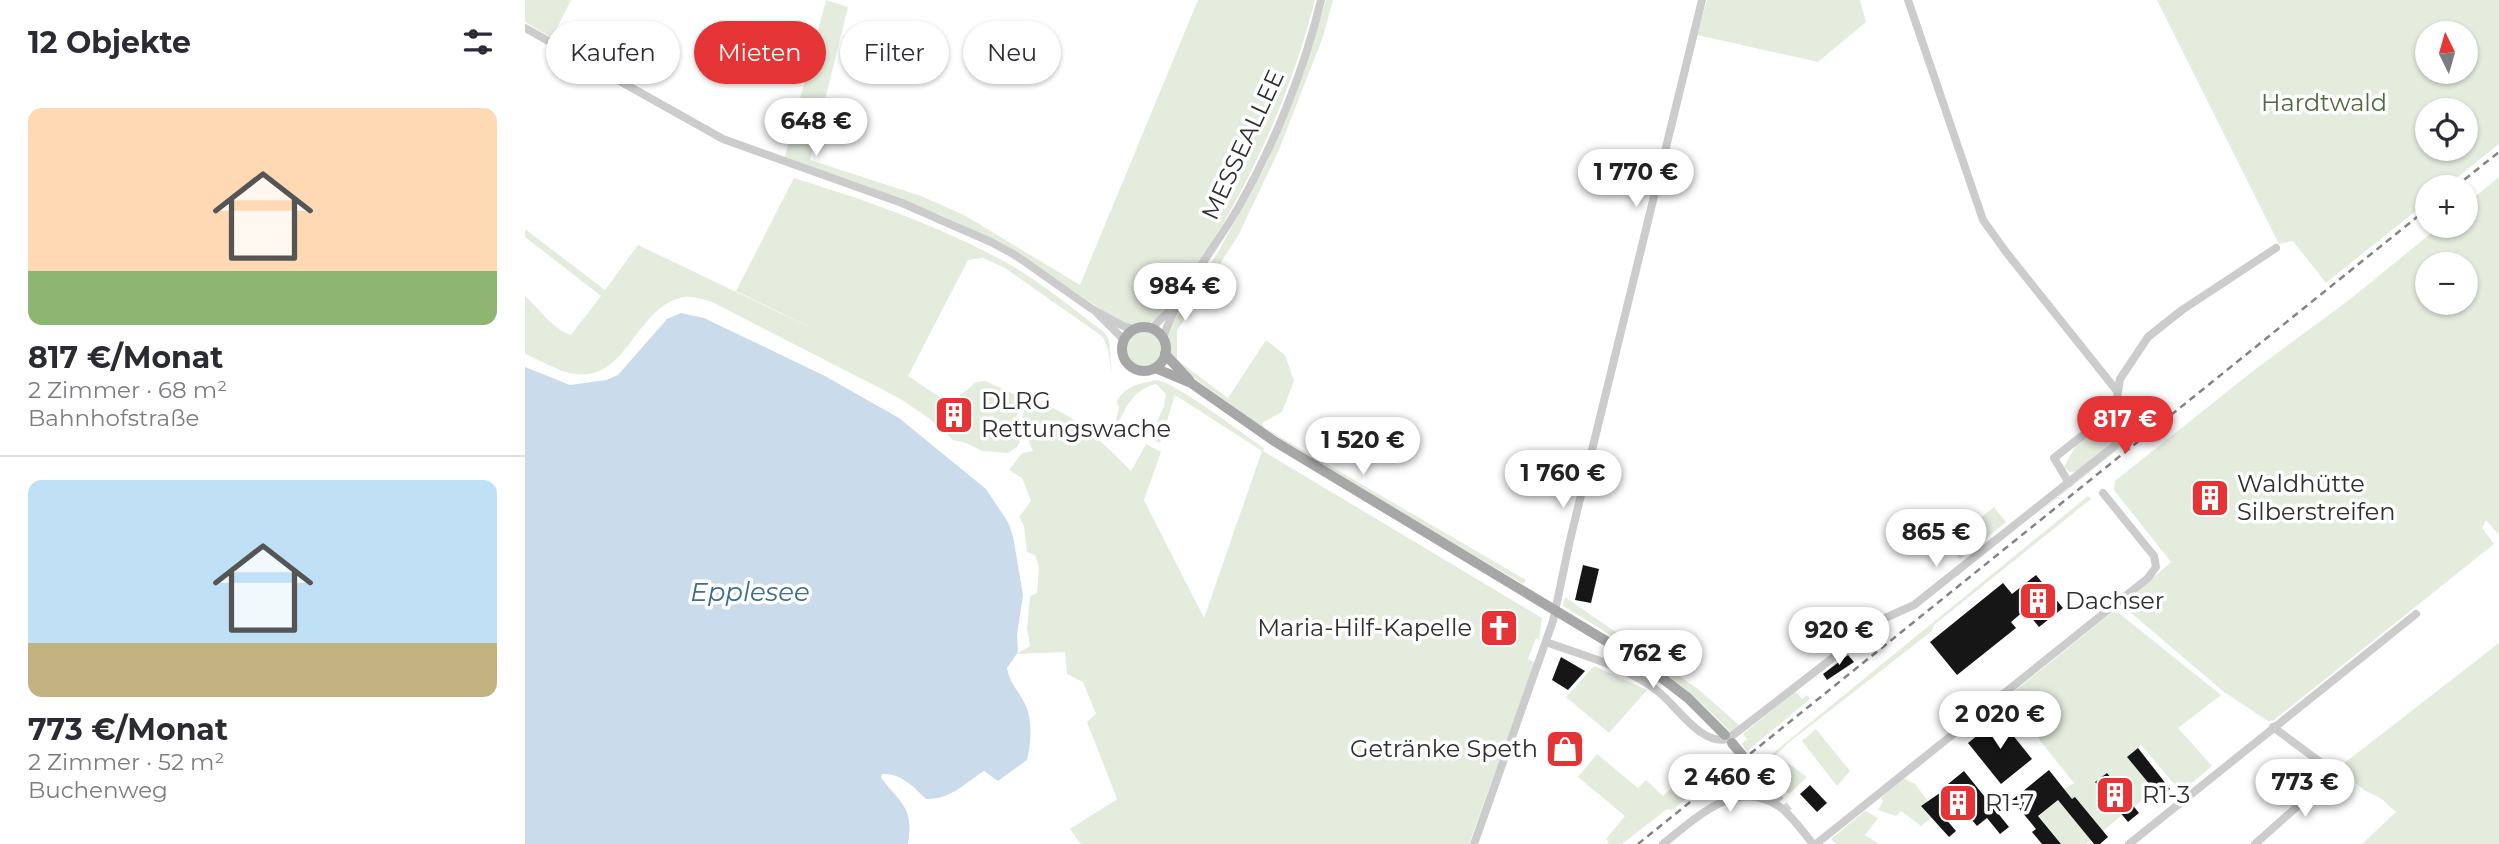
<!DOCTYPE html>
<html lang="de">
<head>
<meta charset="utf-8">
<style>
  body { margin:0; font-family:Montserrat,sans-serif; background:#f2f2f3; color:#2b2b33; height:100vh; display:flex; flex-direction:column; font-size:26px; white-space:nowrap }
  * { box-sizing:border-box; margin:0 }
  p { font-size:23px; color:#7c7c81 }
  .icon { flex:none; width:38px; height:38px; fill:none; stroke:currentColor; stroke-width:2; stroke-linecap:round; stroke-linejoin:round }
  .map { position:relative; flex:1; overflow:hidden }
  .sheet { display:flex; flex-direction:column; background:#fff; width:525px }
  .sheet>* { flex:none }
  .guide { position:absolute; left:21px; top:21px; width:665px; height:63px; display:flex; gap:14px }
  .needle { width:46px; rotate:355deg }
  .controls { position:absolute; left:1890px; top:21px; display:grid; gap:14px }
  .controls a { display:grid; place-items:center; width:63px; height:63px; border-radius:50%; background:#fff; box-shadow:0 2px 5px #0004; font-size:35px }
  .price { position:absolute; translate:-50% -60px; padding:0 16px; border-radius:24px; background:#fff; color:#222; font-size:23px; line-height:46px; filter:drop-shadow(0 2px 4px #0008) }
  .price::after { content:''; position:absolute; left:50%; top:42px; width:21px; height:16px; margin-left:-10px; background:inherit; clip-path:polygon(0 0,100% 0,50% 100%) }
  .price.selected { background:#e43435; color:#fff }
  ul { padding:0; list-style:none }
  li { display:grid; align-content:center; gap:14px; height:371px; padding:0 28px }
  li+li { border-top:2px solid #e1e1e2 }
  li span { display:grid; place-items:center; height:217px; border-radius:14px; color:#555 }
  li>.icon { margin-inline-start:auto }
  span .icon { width:126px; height:126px; fill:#fffc; stroke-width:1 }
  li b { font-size:30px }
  h2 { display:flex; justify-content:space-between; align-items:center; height:84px; padding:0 28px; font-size:30px }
  .chip { padding:0 24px; border-radius:32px; background:#fff; box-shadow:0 2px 5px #0004; font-size:24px; line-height:63px }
  .chip.selected { background:#e43435; color:#fff }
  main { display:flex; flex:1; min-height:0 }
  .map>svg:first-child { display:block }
</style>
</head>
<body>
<main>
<section class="sheet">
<h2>12 Objekte<svg class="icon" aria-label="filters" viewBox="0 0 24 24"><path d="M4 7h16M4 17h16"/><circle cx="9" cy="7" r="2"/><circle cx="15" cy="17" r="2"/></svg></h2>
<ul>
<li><span style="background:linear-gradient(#ffd9b3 75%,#8fb573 0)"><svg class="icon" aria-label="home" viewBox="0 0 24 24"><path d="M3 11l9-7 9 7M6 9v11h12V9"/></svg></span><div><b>817 €/Monat</b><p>2 Zimmer · 68 m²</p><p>Bahnhofstraße</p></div></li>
<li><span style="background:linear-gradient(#bfe0f5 75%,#c2b280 0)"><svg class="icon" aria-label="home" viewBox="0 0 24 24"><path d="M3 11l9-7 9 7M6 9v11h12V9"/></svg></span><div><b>773 €/Monat</b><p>2 Zimmer · 52 m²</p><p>Buchenweg</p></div></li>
</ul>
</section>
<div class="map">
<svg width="1974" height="844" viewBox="0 0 1974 844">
  <rect width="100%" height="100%" fill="#fff"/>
  <g fill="#e4ecde" fill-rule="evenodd">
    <polygon points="0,0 46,0 27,38 0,22"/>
    <path d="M 301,0 L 323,7 L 285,160 L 396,196 L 439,215 L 555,285 L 673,0 L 790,0 C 761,113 707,224 636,317 L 624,323 L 603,325 L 595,322 L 478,244 L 416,215 L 259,160 Z"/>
    <polygon points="801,0 808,0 798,37 753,152 714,234 652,331 652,360 703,398 741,340 760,355 769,381 757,412 737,423 740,428 1001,580 998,584 804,470 727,420 654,367 645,357 643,334 649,320 693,252 741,165 770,94"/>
    <polygon points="1182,0 1335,0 1341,22 1293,62 1172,35"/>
    <path d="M 1632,0 L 1974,0 L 1974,144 L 1920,187 L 1902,187 L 1902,202 L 1505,520 L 1586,451 L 1599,418 L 1605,425 L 1615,417 L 1622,426 L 1801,283 L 1768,241 L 1754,244 ZM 1902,33 L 1941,33 L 1941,72 L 1902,72 ZM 1902,110 L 1941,110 L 1941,149 L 1902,149 Z"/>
    <path d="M 1974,177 L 1974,535 L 1961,520 L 1957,528 L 1969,544 L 1749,720 L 1743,721 L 1699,692 L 1605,612 L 1612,607 L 1604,599 L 1646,562 L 1589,490 L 1590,481 L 1728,371 L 1824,300 L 1915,226 L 1941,226 L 1941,204 ZM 1902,264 L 1941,264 L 1941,303 L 1902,303 Z"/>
    <path d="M 269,178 C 346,202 419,227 489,267 C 521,286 551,311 580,333 L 584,340 L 587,374 L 583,350 L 578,337 L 480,268 L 458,258 L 443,260 L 383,376 L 425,404 L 451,382 L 460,381 L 498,398 L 491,417 L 495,441 L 492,447 L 483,453 L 457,451 L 441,443 L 428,440 L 405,419 L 374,398 L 187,302 C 179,300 168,296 160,297 C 111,304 103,382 50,374 C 34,372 16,360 0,354 L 0,296 C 16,310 26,328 46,335 L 76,296 L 0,237 L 0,229 L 80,290 L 113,245 L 303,336 L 211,291 Z"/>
    <circle cx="619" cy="349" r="18"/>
    <path d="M 631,380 C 647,380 721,436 739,448 L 738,451 L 1017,618 L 1014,640 L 1011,638 L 1003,659 L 1010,662 L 944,844 L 556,844 L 545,829 L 592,799 L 562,722 L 571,714 L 558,682 L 542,674 L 540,652 L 491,654 L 505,646 L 502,628 L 505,596 L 512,593 L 514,567 L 510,555 L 502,552 L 499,526 L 494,517 L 506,501 L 497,478 L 484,470 L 497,453 L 508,451 C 499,427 491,425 504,400 C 546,409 576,441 606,471 L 621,444 L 636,452 L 619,500 L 679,618 L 737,451 L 650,395 L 635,443 L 625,438 L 639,406 L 641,394 L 631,384 C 608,390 602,406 592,425 L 590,425 L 594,408 L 592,402 C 600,385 615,384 631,380 Z"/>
    <polygon points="1575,425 1586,427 1587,442 1554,471 1545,472 1539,467 1551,445"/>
    <polygon points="1563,496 1566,499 1409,625 1407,631 1262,744 1249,757 1246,764 1242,758"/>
    <polygon points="1469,507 1481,522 1435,559 1423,544"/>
    <path d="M 1040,597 L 1173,689 L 1215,726 L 1206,733 C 1160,682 1097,641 1038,606 Z"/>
    <polygon points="1590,610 1696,695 1653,728 1687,766 1656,792 1616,745 1602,757 1629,790 1609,807 1571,783 1597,815 1578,831 1550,797 1539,806 1566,840 1561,844 1536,844 1514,816 1542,793 1539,789 1549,783 1481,698"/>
    <polygon points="1974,643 1974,844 1837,844 1871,812 1857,799 1839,790 1813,768"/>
    <polygon points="1069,666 1122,690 1084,733 1041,697"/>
    <polygon points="1270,691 1277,699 1282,695 1285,699 1222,751 1216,744 1222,739 1218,734"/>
    <polygon points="1291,729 1325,771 1312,786 1277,741"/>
    <polygon points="1072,754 1113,788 1121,780 1138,796 1182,756 1190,764 1204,754 1210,761 1147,810 1142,809 1097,844 1082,844 1084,842 1081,839 1100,816 1053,777"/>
    <polygon points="1256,758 1282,777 1264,794 1250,783"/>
    <polygon points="1378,778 1390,784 1403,801 1396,806 1406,818 1396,826 1376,811 1371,816 1353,810 1358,801 1356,798"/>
    <polygon points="1340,811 1353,818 1340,835 1354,844 1311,844 1306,839"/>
  </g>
  <path fill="#cadcec" d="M 156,313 L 179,318 L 300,376 L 374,418 L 461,489 L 483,522 L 488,536 L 498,595 L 492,635 L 493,652 L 482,668 C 485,684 493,690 500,704 C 508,720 506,743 502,760 L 473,781 L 459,771 C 440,783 425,800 401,799 C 389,787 376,773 357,774 L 356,778 C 377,804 389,808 383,844 L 0,844 L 0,367 L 45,385 L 81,380 L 93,375 L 142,319 Z"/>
  <g fill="#161616">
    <polygon points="1691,487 1698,495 1686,504 1690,509 1684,514 1673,501"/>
    <polygon points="1058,565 1074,569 1066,603 1050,600"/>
    <polygon points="1511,575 1538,608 1514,627 1500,610 1486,622 1491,628 1432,675 1405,642 1478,583 1487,594"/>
    <polygon points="965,618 979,626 981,623 986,626 981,638 960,626"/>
    <polygon points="1323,655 1329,662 1302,680 1298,674"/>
    <polygon points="1036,657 1060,671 1043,690 1027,680"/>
    <polygon points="1474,718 1507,759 1476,784 1443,743"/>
    <polygon points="1613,748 1645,789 1635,797 1602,757"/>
    <polygon points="1524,770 1547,799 1550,797 1583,837 1575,844 1569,844 1533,800 1513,816 1536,844 1517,844 1507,832 1511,829 1487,800"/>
    <polygon points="1439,771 1484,827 1475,834 1462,818 1452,826 1434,805 1419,817 1431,831 1424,837 1396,806 1425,786 1423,784"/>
    <polygon points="1582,773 1614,813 1603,822 1570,782"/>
    <polygon points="1285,785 1302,803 1292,812 1275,794"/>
  </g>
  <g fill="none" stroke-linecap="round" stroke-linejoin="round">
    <polyline stroke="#d5d5d5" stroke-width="10" stroke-dasharray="10 5" stroke-linecap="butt" points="1239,782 1263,812"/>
    <g stroke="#ccc" stroke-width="8">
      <polyline points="1383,0 1458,220 1481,252 1592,391"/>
      <polyline points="0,28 198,139 377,203 466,242 490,255 567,309 598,326 609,329"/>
      <polyline points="572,313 599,340"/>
      <polyline points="627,328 650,305"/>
      <path d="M 638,338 C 653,291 689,250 713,208 C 749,145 779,71 796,0"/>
      <polyline points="1544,483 1529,458 1582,416 1591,404 1595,379 1623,337 1657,310 1751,248"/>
      <path d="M 1021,642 C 1059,656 1104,667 1135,693 C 1153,708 1177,746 1203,739 L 1358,619 L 1389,605 L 1588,447 L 1592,440 L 1591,423 L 1582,416"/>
      <polyline points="949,844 1028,621 1045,540 1177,0"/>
      <path d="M 1138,844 C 1171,818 1211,777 1255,807 C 1267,816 1278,832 1288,844"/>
      <polyline points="1291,844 1623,578 1631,567 1629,556 1578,493"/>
      <polyline points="1604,844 1891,614"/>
      <polyline points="1730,844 1810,773 1748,727"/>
    </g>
    <g stroke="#a7a7a7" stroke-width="10">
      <circle cx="619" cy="349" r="22"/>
      <polyline points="640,354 664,380"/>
      <polyline points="630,368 666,383 749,441 1116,662 1163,698 1200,735"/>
      <polyline points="1207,743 1217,755"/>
      <polyline points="1226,766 1239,782"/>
    </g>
    <g stroke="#848484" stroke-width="2.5" stroke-dasharray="7 5" stroke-linecap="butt">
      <polyline points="1930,187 1974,152"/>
      <polyline points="1113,844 1902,209"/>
    </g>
  </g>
  <defs>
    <g id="building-square" transform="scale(2.0125)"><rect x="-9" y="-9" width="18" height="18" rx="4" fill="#e43435" stroke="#fff"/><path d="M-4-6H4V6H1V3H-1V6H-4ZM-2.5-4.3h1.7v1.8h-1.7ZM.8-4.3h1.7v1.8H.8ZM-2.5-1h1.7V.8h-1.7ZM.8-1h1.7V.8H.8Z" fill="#fff"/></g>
    <g id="church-square" transform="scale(2.0125)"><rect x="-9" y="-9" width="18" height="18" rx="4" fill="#e43435" stroke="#fff"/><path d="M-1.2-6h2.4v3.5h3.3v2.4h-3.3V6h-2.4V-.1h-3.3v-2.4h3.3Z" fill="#fff"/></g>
    <g id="shop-square" transform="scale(2.0125)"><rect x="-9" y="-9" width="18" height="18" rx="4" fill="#e43435" stroke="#fff"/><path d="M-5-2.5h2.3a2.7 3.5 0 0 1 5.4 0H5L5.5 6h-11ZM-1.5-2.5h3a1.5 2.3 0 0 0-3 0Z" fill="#fff"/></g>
  </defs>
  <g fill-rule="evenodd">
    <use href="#building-square" x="429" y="415"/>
    <use href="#building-square" x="1685" y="498"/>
    <use href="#building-square" x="1513" y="601"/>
    <use href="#church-square" x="974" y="628"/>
    <use href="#shop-square" x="1040" y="749"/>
    <use href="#building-square" x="1590" y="795"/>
    <use href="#building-square" x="1433" y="803"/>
  </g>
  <g text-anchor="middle" stroke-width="7" stroke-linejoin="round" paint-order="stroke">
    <g font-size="24" fill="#4f6b3d" stroke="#fff">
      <text x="1799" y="111">Hardtwald</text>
    </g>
    <g font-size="24" fill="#2f2f2f" stroke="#fff">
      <text transform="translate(718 145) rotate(-65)" y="8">MESSEALLEE</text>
    </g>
    <g font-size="24" fill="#2f2f2f" stroke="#fff" text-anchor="start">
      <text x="456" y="409">DLRG<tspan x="456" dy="28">Rettungswache</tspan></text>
      <text x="1712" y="492">Waldhütte<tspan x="1712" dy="28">Silberstreifen</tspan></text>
      <text x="1540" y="609">Dachser</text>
      <text x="947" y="636" text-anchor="end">Maria-Hilf-Kapelle</text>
      <text x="1013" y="757" text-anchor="end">Getränke Speth</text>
      <text x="1617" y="803">R1-3</text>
      <text x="1460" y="811">R1-7</text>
    </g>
    <g font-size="26" font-style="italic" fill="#3e6b91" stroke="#fff">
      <text x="225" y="601">Epplesee</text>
    </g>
  </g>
</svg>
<div class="controls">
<a><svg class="needle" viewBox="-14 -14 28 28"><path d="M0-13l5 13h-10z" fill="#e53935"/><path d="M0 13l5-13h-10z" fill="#7c7c81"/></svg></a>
<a><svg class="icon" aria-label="locate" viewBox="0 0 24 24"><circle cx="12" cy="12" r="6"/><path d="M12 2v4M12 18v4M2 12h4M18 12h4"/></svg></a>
<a>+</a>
<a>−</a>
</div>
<b class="price" style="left:291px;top:158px">648 €</b>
<b class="price" style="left:1111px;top:209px">1 770 €</b>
<b class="price" style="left:660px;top:323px">984 €</b>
<b class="price selected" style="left:1600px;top:456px">817 €</b>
<b class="price" style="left:838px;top:477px">1 520 €</b>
<b class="price" style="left:1038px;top:510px">1 760 €</b>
<b class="price" style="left:1411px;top:569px">865 €</b>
<b class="price" style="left:1314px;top:667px">920 €</b>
<b class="price" style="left:1128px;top:690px">762 €</b>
<b class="price" style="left:1475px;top:751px">2 020 €</b>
<b class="price" style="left:1205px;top:814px">2 460 €</b>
<b class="price" style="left:1780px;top:819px">773 €</b>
<div class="guide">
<a class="chip">Kaufen</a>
<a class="chip selected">Mieten</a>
<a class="chip">Filter</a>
<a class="chip">Neu</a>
</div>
</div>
</main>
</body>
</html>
